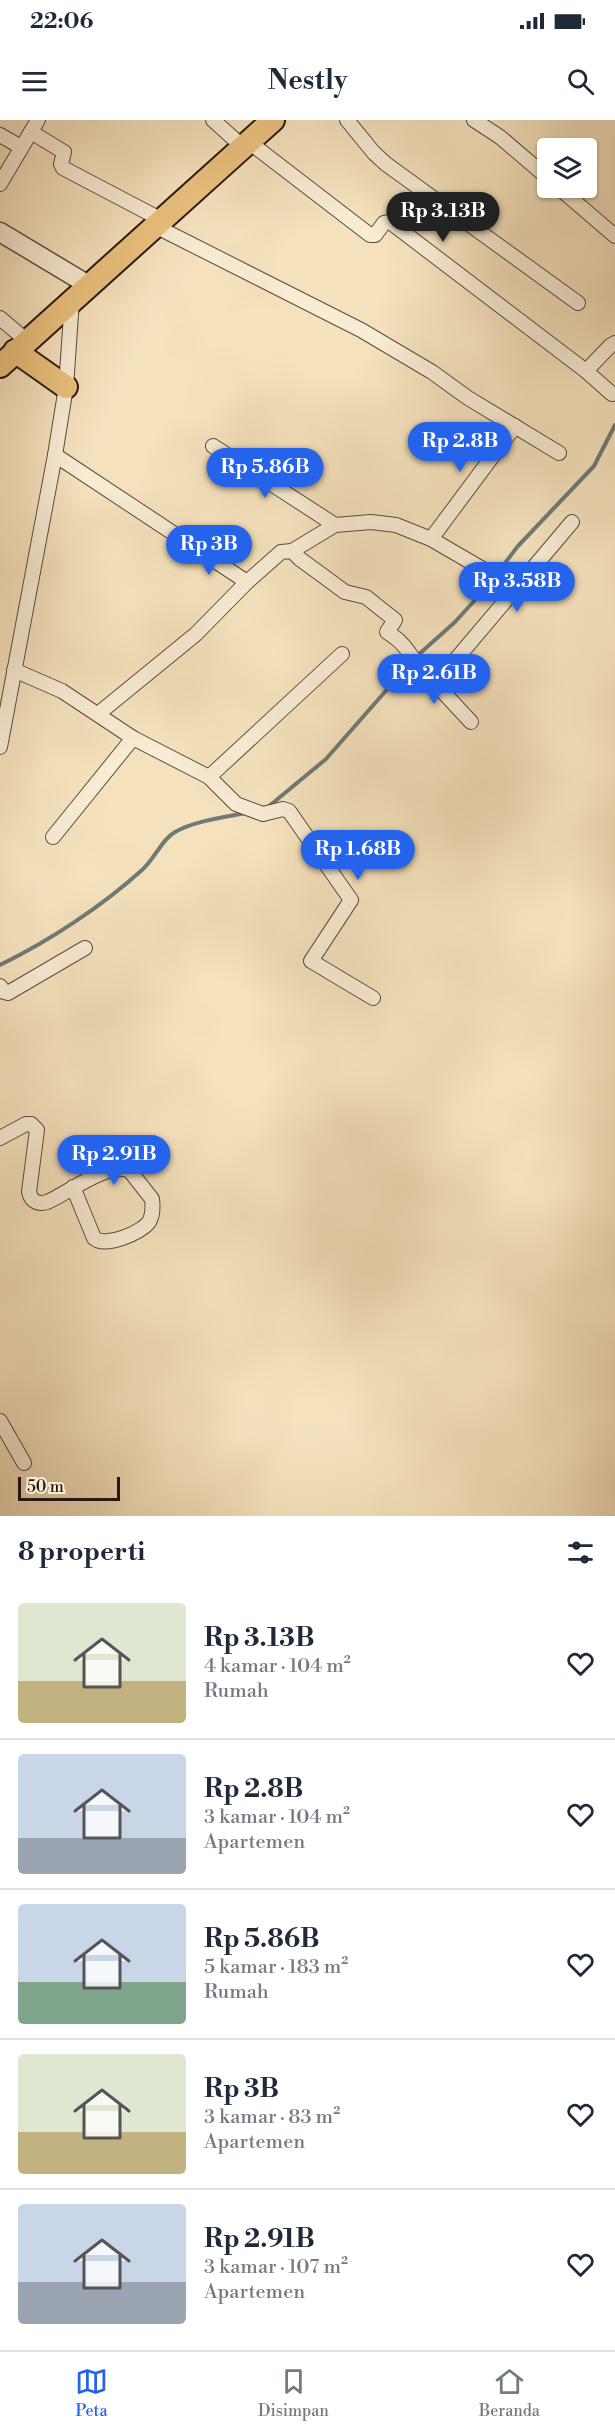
<!DOCTYPE html>
<html lang="id">
<head>
<meta charset="utf-8">
<style>
  body { margin:0; font-family:"Libre Bodoni",serif; background:#f6f6f7; color:#1f2937; height:100vh; display:flex; flex-direction:column; font-size:22px; white-space:nowrap }
  * { box-sizing:border-box; margin:0 }
  p { font-size:20px; color:#747a83 }
  .icon { flex:none; width:33px; height:33px; fill:none; stroke:currentColor; stroke-width:2; stroke-linecap:round; stroke-linejoin:round }
  .map { position:relative; height:1396px; overflow:hidden }
  .sheet { display:flex; flex-direction:column; background:#fff; flex:1 }
  .sheet>* { flex:none }
  .tools { position:absolute; left:537px; top:18px; display:grid; gap:12px }
  .tools a { display:grid; place-items:center; width:60px; height:60px; border-radius:6px; background:#fff; box-shadow:0 2px 4px #0004; font-size:30px }
  .scale { position:absolute; left:18px; bottom:15px; width:102px; box-sizing:border-box; padding-left:6px; border:3px solid #271913; border-top:0; font-size:16px; line-height:21px; white-space:nowrap; color:#271913; -webkit-text-stroke:4px #f8ecd4; paint-order:stroke }
  .price { position:absolute; translate:-50% -51px; padding:0 14px; border-radius:21px; background:#2563eb; color:#fff; font-size:20px; line-height:39px; filter:drop-shadow(0 2px 3px #0008) }
  .price::after { content:''; position:absolute; left:50%; top:36px; width:18px; height:14px; margin-left:-9px; background:inherit; clip-path:polygon(0 0,100% 0,50% 100%) }
  .price.selected { background:#222; color:#fff }
  ul { padding:0; list-style:none }
  li { display:flex; align-items:center; gap:18px; height:150px; padding:0 18px }
  li+li { border-top:2px solid #e0e1e3 }
  li span { display:grid; place-items:center; flex:none; width:168px; height:120px; border-radius:6px; color:#555 }
  li>.icon { margin-inline-start:auto }
  span .icon { width:72px; height:72px; fill:#fffc; stroke-width:1 }
  li b { font-size:26px }
  h2 { display:flex; justify-content:space-between; align-items:center; height:72px; padding:0 18px; font-size:26px }
  .status { display:flex; justify-content:space-between; align-items:center; height:42px; padding:0 30px; background:#fff; direction:ltr }
  .status svg { height:16px; fill:currentColor }
  header { display:flex; justify-content:space-between; align-items:center; height:78px; padding:0 18px; background:#fff; font-size:27px; font-weight:700 }
  .tabs { display:flex; justify-content:space-around; align-items:center; height:84px; border-top:2px solid #e0e1e3; background:#fff; font-size:16px; color:#747a83 }
  .tabs a { display:grid; justify-items:center; gap:3px }
  .tabs .selected { color:#2563eb }
  .map>svg:first-child { display:block }
</style>
</head>
<body>
<div class="status"><b>22:06</b><svg viewBox="0 0 49 12"><path d="M0 12V9h3v3zM5 12V6h3v6zM10 12V3h3v9zM15 12V0h3v12zM26 1h20v11H26zM47 4h2v5h-2z"/></svg></div>
<header><svg class="icon" aria-label="menu" viewBox="0 0 24 24"><path d="M4 6h16M4 12h16M4 18h16"/></svg>Nestly<svg class="icon" aria-label="search" viewBox="0 0 24 24"><circle cx="10" cy="10" r="6"/><path d="M15 15l6 6"/></svg></header>
<div class="map">
<svg width="615" height="1396" viewBox="0 0 615 1396">
  <rect width="100%" height="100%" fill="#f5e2bd"/>
  <filter id="stains"><feTurbulence type="fractalNoise" baseFrequency=".00333" numOctaves="4"/><feColorMatrix values="0 0 0 0 .2 0 0 0 0 .09 0 0 0 0 .02 0 0 0 .5 -.17"/></filter>
  <radialGradient id="worn" r=".72"><stop offset=".6" stop-color="#630" stop-opacity="0"/><stop offset="1" stop-color="#630" stop-opacity=".3"/></radialGradient>
  <g fill="none" stroke-linecap="round" stroke-linejoin="round">
    <g stroke="#6e7b76" stroke-width="4">
      <polyline points="417,536 455,502 485,469 518,426 594,346 615,305"/>
      <polyline points="268,687 326,639 412,541"/>
      <path d="M 0,845 C 49,821 101,787 142,750 C 154,740 162,719 175,712 C 194,701 225,697 246,693"/>
    </g>
    <g stroke="#5a4b3e" stroke-width="16">
      <g id="minor">
        <polyline points="213,0 244,28"/>
        <polyline points="347,0 374,33 386,44 578,183"/>
        <polyline points="474,0 500,17 548,58"/>
        <polyline points="31,12 64,32 61,44 63,48 162,100"/>
        <polyline points="0,15 21,27"/>
        <polyline points="249,22 370,115 375,115 384,103 390,102 586,251 612,274"/>
        <polyline points="0,64 38,0"/>
        <polyline points="559,68 615,116"/>
        <polyline points="155,106 361,210 432,252 468,278 559,333"/>
        <polyline points="0,198 27,221"/>
        <polyline points="586,251 610,226 615,223"/>
        <polyline points="213,326 335,405"/>
        <polyline points="55,335 247,462 196,514 98,594"/>
        <polyline points="431,419 515,306"/>
        <path d="M 292,431 L 300,439 L 345,472 L 366,477 L 395,500 L 387,512 C 406,524 406,530 419,546 L 471,602"/>
        <polyline points="247,462 281,432 292,431 335,405 371,402 396,405 431,419 486,451"/>
        <polyline points="14,550 62,571 133,618 209,657 236,684 263,694 283,689 289,691 351,780 311,841 373,878"/>
        <polyline points="436,563 572,402"/>
        <polyline points="0,627 55,335 66,267 72,180"/>
        <polyline points="209,657 342,534"/>
        <polyline points="53,717 133,618"/>
        <polyline points="0,866 4,872 8,873 85,828"/>
        <path d="M 0,1018 L 26,1004 L 31,1004 L 37,1010 L 29,1072 C 31,1081 38,1085 47,1082 C 67,1074 109,1040 130,1051 L 152,1079 C 153,1087 153,1095 149,1102 C 141,1113 105,1128 94,1118 L 73,1067"/>
        <polyline points="0,1301 24,1343"/>
      </g>
    </g>
    <g stroke="#5a4b3e" stroke-width="21">
      <polyline id="tertiary" points="0,112 90,166"/>
    </g>
    <g stroke="#271913" stroke-width="26">
      <g id="primary">
        <polyline points="15,231 66,267"/>
        <polyline points="0,246 273,0"/>
      </g>
    </g>
    <use href="#minor" stroke="#f8ecd4" stroke-width="14"/>
    <use href="#tertiary" stroke="#f8ecd4" stroke-width="18"/>
    <use href="#primary" stroke="#eac17e" stroke-width="22"/>
  </g>
  <rect width="100%" height="100%" filter="url(#stains)"/>
  <rect width="100%" height="100%" fill="url(#worn)"/>
</svg>
<div class="tools">
<a><svg class="icon" aria-label="layers" viewBox="0 0 24 24"><path d="M12 4l9 5-9 5-9-5zM3 14l9 5 9-5"/></svg></a>
</div>
<div class="scale">50 m</div>
<b class="price selected" style="left:443px;top:123px">Rp 3.13B</b>
<b class="price" style="left:460px;top:353px">Rp 2.8B</b>
<b class="price" style="left:265px;top:379px">Rp 5.86B</b>
<b class="price" style="left:209px;top:456px">Rp 3B</b>
<b class="price" style="left:517px;top:493px">Rp 3.58B</b>
<b class="price" style="left:434px;top:585px">Rp 2.61B</b>
<b class="price" style="left:358px;top:761px">Rp 1.68B</b>
<b class="price" style="left:114px;top:1066px">Rp 2.91B</b>
</div>
<section class="sheet">
<h2>8 properti<svg class="icon" aria-label="filters" viewBox="0 0 24 24"><path d="M4 7h16M4 17h16"/><circle cx="9" cy="7" r="2"/><circle cx="15" cy="17" r="2"/></svg></h2>
<ul>
<li><span style="background:linear-gradient(#dfe7d0 65%,#c2b280 0)"><svg class="icon" aria-label="home" viewBox="0 0 24 24"><path d="M3 11l9-7 9 7M6 9v11h12V9"/></svg></span><div><b>Rp 3.13B</b><p>4 kamar · 104 m²</p><p>Rumah</p></div><svg class="icon" aria-label="heart" viewBox="0 0 24 24"><path d="M12 20l-8-8c-3-5 5-10 8-4 3-6 11-1 8 4z"/></svg></li>
<li><span style="background:linear-gradient(#c9d6e8 70%,#9aa5b1 0)"><svg class="icon" aria-label="home" viewBox="0 0 24 24"><path d="M3 11l9-7 9 7M6 9v11h12V9"/></svg></span><div><b>Rp 2.8B</b><p>3 kamar · 104 m²</p><p>Apartemen</p></div><svg class="icon" aria-label="heart" viewBox="0 0 24 24"><path d="M12 20l-8-8c-3-5 5-10 8-4 3-6 11-1 8 4z"/></svg></li>
<li><span style="background:linear-gradient(#c9d6e8 65%,#7fa58c 0)"><svg class="icon" aria-label="home" viewBox="0 0 24 24"><path d="M3 11l9-7 9 7M6 9v11h12V9"/></svg></span><div><b>Rp 5.86B</b><p>5 kamar · 183 m²</p><p>Rumah</p></div><svg class="icon" aria-label="heart" viewBox="0 0 24 24"><path d="M12 20l-8-8c-3-5 5-10 8-4 3-6 11-1 8 4z"/></svg></li>
<li><span style="background:linear-gradient(#dfe7d0 65%,#c2b280 0)"><svg class="icon" aria-label="home" viewBox="0 0 24 24"><path d="M3 11l9-7 9 7M6 9v11h12V9"/></svg></span><div><b>Rp 3B</b><p>3 kamar · 83 m²</p><p>Apartemen</p></div><svg class="icon" aria-label="heart" viewBox="0 0 24 24"><path d="M12 20l-8-8c-3-5 5-10 8-4 3-6 11-1 8 4z"/></svg></li>
<li><span style="background:linear-gradient(#c9d6e8 65%,#9aa5b1 0)"><svg class="icon" aria-label="home" viewBox="0 0 24 24"><path d="M3 11l9-7 9 7M6 9v11h12V9"/></svg></span><div><b>Rp 2.91B</b><p>3 kamar · 107 m²</p><p>Apartemen</p></div><svg class="icon" aria-label="heart" viewBox="0 0 24 24"><path d="M12 20l-8-8c-3-5 5-10 8-4 3-6 11-1 8 4z"/></svg></li>
</ul>
</section>
<nav class="tabs">
<a class="selected"><svg class="icon" aria-label="map" viewBox="0 0 24 24"><path d="M3 6l6-2 6 2 6-2v14l-6 2-6-2-6 2zM9 4v14M15 6v14"/></svg>Peta</a>
<a><svg class="icon" aria-label="saved" viewBox="0 0 24 24"><path d="M7 4h10v16l-5-4-5 4z"/></svg>Disimpan</a>
<a><svg class="icon" aria-label="home" viewBox="0 0 24 24"><path d="M3 11l9-7 9 7M6 9v11h12V9"/></svg>Beranda</a>
</nav>
</body>
</html>
